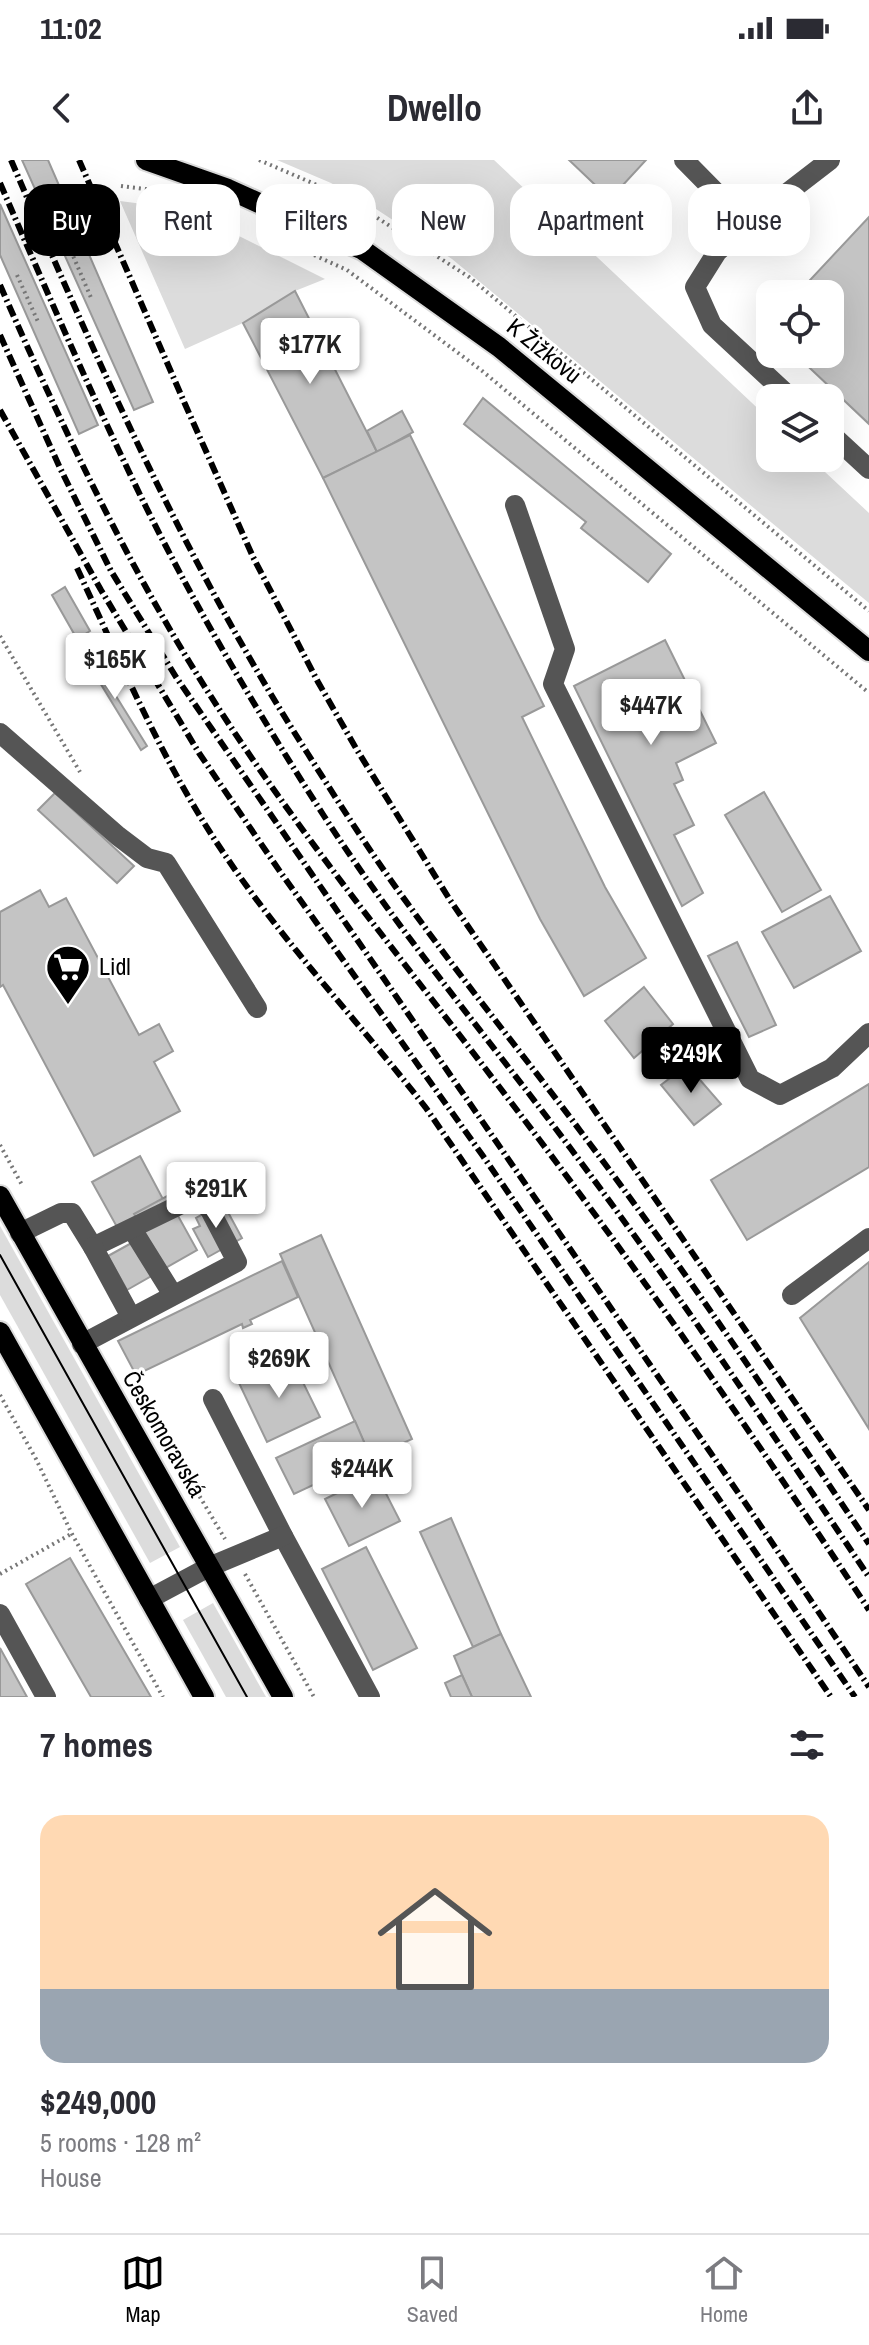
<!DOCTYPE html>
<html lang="en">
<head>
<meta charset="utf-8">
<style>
  body { margin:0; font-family:"Archivo Narrow",sans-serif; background:#f7f7f7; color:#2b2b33; height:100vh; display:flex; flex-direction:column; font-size:30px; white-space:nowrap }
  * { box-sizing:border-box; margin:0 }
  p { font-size:26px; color:#7c7c81 }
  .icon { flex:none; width:44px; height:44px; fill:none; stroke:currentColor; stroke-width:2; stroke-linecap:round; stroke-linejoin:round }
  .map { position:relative; height:1537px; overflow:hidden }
  .drawer { display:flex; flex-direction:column; background:#fff; flex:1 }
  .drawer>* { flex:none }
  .guide { position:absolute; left:24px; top:24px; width:822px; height:72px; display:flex; gap:16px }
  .fabs { position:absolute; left:756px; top:120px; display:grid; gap:16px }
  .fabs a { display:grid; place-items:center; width:88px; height:88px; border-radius:16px; background:#fff; box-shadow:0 8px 32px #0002; font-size:40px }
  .price { position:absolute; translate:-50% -68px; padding:0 18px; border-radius:8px; background:#fff; color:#222; font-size:26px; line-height:52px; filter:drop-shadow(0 2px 4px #0008) }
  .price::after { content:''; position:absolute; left:50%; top:48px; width:24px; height:18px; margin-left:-12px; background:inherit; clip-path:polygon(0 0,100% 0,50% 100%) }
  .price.active { background:#000; color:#fff }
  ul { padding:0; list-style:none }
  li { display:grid; align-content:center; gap:16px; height:424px; padding:0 40px }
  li+li { border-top:2px solid #e1e1e2 }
  li span { display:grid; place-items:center; height:248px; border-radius:24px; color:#555 }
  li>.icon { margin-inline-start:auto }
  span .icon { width:144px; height:144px; fill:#fffc; stroke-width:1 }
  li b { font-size:34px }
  h2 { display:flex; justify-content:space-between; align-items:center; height:96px; padding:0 40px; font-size:34px }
  .tag { padding:0 28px; border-radius:24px; background:#fff; box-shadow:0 8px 32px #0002; font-size:28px; line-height:72px }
  .tag.active { background:#000; color:#fff }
  .status { display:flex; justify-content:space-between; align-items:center; height:56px; padding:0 40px; background:#fff; direction:ltr }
  .status svg { height:22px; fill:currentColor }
  header { display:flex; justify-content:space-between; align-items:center; height:104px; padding:0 40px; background:#fff; font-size:36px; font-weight:700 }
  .tab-bar { display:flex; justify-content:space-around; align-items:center; height:112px; border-top:2px solid #e1e1e2; background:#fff; font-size:22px; color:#7c7c81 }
  .tab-bar a { display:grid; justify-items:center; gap:4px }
  .tab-bar .active { color:#000 }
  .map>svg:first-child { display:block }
</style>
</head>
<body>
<div class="status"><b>11:02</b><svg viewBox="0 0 49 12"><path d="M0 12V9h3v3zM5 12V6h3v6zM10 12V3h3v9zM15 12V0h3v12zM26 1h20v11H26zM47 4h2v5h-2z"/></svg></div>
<header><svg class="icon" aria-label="back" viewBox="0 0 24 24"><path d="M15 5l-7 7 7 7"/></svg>Dwello<svg class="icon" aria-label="share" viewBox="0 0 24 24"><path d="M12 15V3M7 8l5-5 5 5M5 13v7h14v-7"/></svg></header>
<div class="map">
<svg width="869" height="1537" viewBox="0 0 869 1537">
  <rect width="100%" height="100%" fill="#fff"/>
  <g fill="#dcdcdc">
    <polygon points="277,0 494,0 770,260 770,298 810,298 869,353 869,443 452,99 373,47 331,23"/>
    <polygon points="120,41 158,46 225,69 325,119 295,131 243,163 185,189"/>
    <polygon points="0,1066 180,1387 150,1403 0,1135"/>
    <polygon points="213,1443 266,1537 226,1537 183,1460"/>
  </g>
  <g fill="#c4c4c4" stroke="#999" stroke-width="2">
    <polygon points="22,0 48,0 153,242 134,250"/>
    <polygon points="569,0 646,0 610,39"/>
    <polygon points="0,44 98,265 79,274 0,95"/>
    <polygon points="869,57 869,264 795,194 830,194 830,134 797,134"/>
    <polygon points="295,131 377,292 323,318 243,163"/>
    <polygon points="483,238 671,394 648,422 581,368 586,362 464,264"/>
    <polygon points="402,251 413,272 377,292 367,271"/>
    <polygon points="410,275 544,546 522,557 605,727 646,798 584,836 540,759 323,318"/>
    <polygon points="65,427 90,471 77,479 52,435"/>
    <polygon points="665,480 716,583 676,603 683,620 674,624 694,665 674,675 703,733 682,746 574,526"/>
    <polygon points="88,491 147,586 141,590 83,495"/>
    <polygon points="764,632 821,730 782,752 725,655"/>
    <polygon points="55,633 134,706 117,723 38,650"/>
    <polygon points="40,730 49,747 66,738 139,875 159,864 173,891 154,902 180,951 94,996 3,825 0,827 0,752"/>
    <polygon points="830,736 861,791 794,828 762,772"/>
    <polygon points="737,782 776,865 749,877 708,796"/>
    <polygon points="644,827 673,864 634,898 605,861"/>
    <polygon points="687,905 721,944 694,965 661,925"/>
    <polygon points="869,924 869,1007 747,1080 711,1020"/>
    <polygon points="140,996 164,1041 117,1067 92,1022"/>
    <polygon points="167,1036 197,1090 127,1130 108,1096 146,1075 134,1054"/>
    <polygon points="223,1043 242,1078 208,1097 193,1069 200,1066 196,1058"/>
    <polygon points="321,1075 412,1279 371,1298 280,1094"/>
    <polygon points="282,1101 298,1137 250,1160 252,1164 243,1168 242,1164 136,1215 118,1181"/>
    <polygon points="869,1102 869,1269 800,1158"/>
    <polygon points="291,1198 320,1257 267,1282 239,1223"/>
    <polygon points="355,1261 371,1298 294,1334 276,1298"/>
    <polygon points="376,1314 400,1361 349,1386 325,1339"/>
    <polygon points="451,1358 501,1474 473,1487 420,1372"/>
    <polygon points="366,1387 417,1488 373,1510 322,1409"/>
    <polygon points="70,1398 151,1537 91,1537 26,1424"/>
    <polygon points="501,1474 531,1537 472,1537 462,1515 454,1496"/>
    <polygon points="0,1488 27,1537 0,1537"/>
    <polygon points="462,1515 472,1537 451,1537 445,1523"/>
  </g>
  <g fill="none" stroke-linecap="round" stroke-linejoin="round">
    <g stroke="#dbdbdb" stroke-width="24">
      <g id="major">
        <polyline points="146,0 228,29 363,90 499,187 869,491"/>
        <polyline points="0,1036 283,1537"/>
        <polyline points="0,1172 204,1537"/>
      </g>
    </g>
    <g stroke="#777" stroke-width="4" stroke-dasharray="2 4" stroke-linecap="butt">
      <polyline points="259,0 345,37 469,117 869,451"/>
      <polyline points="121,26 152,30 210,49"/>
      <polyline points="265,73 347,110 481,210 869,533"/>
      <polyline points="71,91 92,140"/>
      <polyline points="17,115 39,164"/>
      <polyline points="0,476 80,612"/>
      <polyline points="0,985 22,1025"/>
      <polyline points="0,1235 36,1299 72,1374 163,1537"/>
      <polyline points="172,1290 225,1379"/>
      <polyline points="0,1414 71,1374"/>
      <polyline points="245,1414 314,1537"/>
    </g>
    <g stroke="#555" stroke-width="20">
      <polyline points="684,0 747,64"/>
      <polyline points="791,238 712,165 695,127 717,92 747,64 830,0"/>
      <polyline points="830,273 869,309"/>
      <polyline points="515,345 565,489 553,524 750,919 780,935 832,908 869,873"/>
      <polyline points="0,573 118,676 147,698 166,703 257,848"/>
      <polyline points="132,1069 173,1135"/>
      <polyline points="20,1073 61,1053 72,1053 93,1087 198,1036 210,1050 237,1102 82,1184"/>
      <polyline points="93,1087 131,1157"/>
      <polyline points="792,1135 869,1078"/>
      <polyline points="213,1239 283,1376 370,1537"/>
      <polyline points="149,1439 209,1407 283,1376"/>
      <polyline points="0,1454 46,1537"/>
    </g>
    <use href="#major" stroke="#000" stroke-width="20"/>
    <polyline stroke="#000" stroke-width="2" points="0,1095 247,1537"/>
    <g stroke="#000" stroke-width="6" stroke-dasharray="12 4 2 4" stroke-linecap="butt">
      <path d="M 11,0 C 98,204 188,407 308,594 C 342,648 376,701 413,751 C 469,829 530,903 587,980 C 686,1111 777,1248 869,1384"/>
      <polyline points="79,0 185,244 253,397 318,522 357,590 450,740 869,1350"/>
      <path d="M 0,23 C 47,132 94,241 146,347 C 199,454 260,556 324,656 C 399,772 488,878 571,989 C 675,1128 772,1273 869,1417"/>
      <path d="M 0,125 C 57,255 116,382 190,503 C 284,657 401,797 510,941 C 636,1106 755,1277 869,1450"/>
      <polyline points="0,175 60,308 111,411 176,517 748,1347 869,1527"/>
      <polyline points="0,250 101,430 199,593 281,713 483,996 855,1537"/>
      <path d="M 77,408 C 122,505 164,606 225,695 C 285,785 360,863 426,948 L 831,1537"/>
    </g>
  </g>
  <defs>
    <g id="supermarket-pin" transform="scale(2.3)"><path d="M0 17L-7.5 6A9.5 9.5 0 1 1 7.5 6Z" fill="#000" stroke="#fff"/><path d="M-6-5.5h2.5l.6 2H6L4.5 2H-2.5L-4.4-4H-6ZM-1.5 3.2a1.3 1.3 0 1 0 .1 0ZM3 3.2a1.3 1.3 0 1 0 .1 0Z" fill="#fff"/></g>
  </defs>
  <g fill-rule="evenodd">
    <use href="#supermarket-pin" x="68" y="807"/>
  </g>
  <g text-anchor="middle" stroke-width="6" stroke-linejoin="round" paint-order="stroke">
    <g font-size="24" fill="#000" stroke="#fff">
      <text transform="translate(544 191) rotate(39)" y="8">K Žižkovu</text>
      <text transform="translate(164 1274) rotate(60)" y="8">Českomoravská</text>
    </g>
    <g font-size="24" fill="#000" stroke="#fff" text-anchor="start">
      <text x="99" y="815">Lidl</text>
    </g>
  </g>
</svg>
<div class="fabs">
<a><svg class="icon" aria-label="locate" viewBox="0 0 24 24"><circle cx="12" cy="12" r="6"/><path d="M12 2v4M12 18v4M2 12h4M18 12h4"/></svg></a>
<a><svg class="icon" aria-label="layers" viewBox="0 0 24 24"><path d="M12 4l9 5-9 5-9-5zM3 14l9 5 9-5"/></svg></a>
</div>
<b class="price" style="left:310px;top:226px">$177K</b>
<b class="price" style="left:115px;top:541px">$165K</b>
<b class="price" style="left:651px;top:587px">$447K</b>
<b class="price active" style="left:691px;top:935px">$249K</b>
<b class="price" style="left:216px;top:1070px">$291K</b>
<b class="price" style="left:279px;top:1240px">$269K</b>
<b class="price" style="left:362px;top:1350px">$244K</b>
<div class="guide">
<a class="tag active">Buy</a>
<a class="tag">Rent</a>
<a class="tag">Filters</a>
<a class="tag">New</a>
<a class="tag">Apartment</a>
<a class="tag">House</a>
</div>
</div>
<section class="drawer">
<h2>7 homes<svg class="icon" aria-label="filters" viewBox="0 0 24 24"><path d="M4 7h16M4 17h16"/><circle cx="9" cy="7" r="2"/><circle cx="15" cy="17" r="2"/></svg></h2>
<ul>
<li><span style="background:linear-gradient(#ffd9b3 70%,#9aa5b1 0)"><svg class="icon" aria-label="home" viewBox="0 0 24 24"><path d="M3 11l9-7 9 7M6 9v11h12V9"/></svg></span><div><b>$249,000</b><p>5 rooms · 128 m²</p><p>House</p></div></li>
</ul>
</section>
<nav class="tab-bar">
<a class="active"><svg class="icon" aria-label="map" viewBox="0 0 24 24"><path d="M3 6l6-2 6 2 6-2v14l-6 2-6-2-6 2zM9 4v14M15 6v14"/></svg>Map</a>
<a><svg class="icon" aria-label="saved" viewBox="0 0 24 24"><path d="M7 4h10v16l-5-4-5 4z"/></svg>Saved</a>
<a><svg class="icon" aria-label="home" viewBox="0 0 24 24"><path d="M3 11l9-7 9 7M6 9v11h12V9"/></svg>Home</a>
</nav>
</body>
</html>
